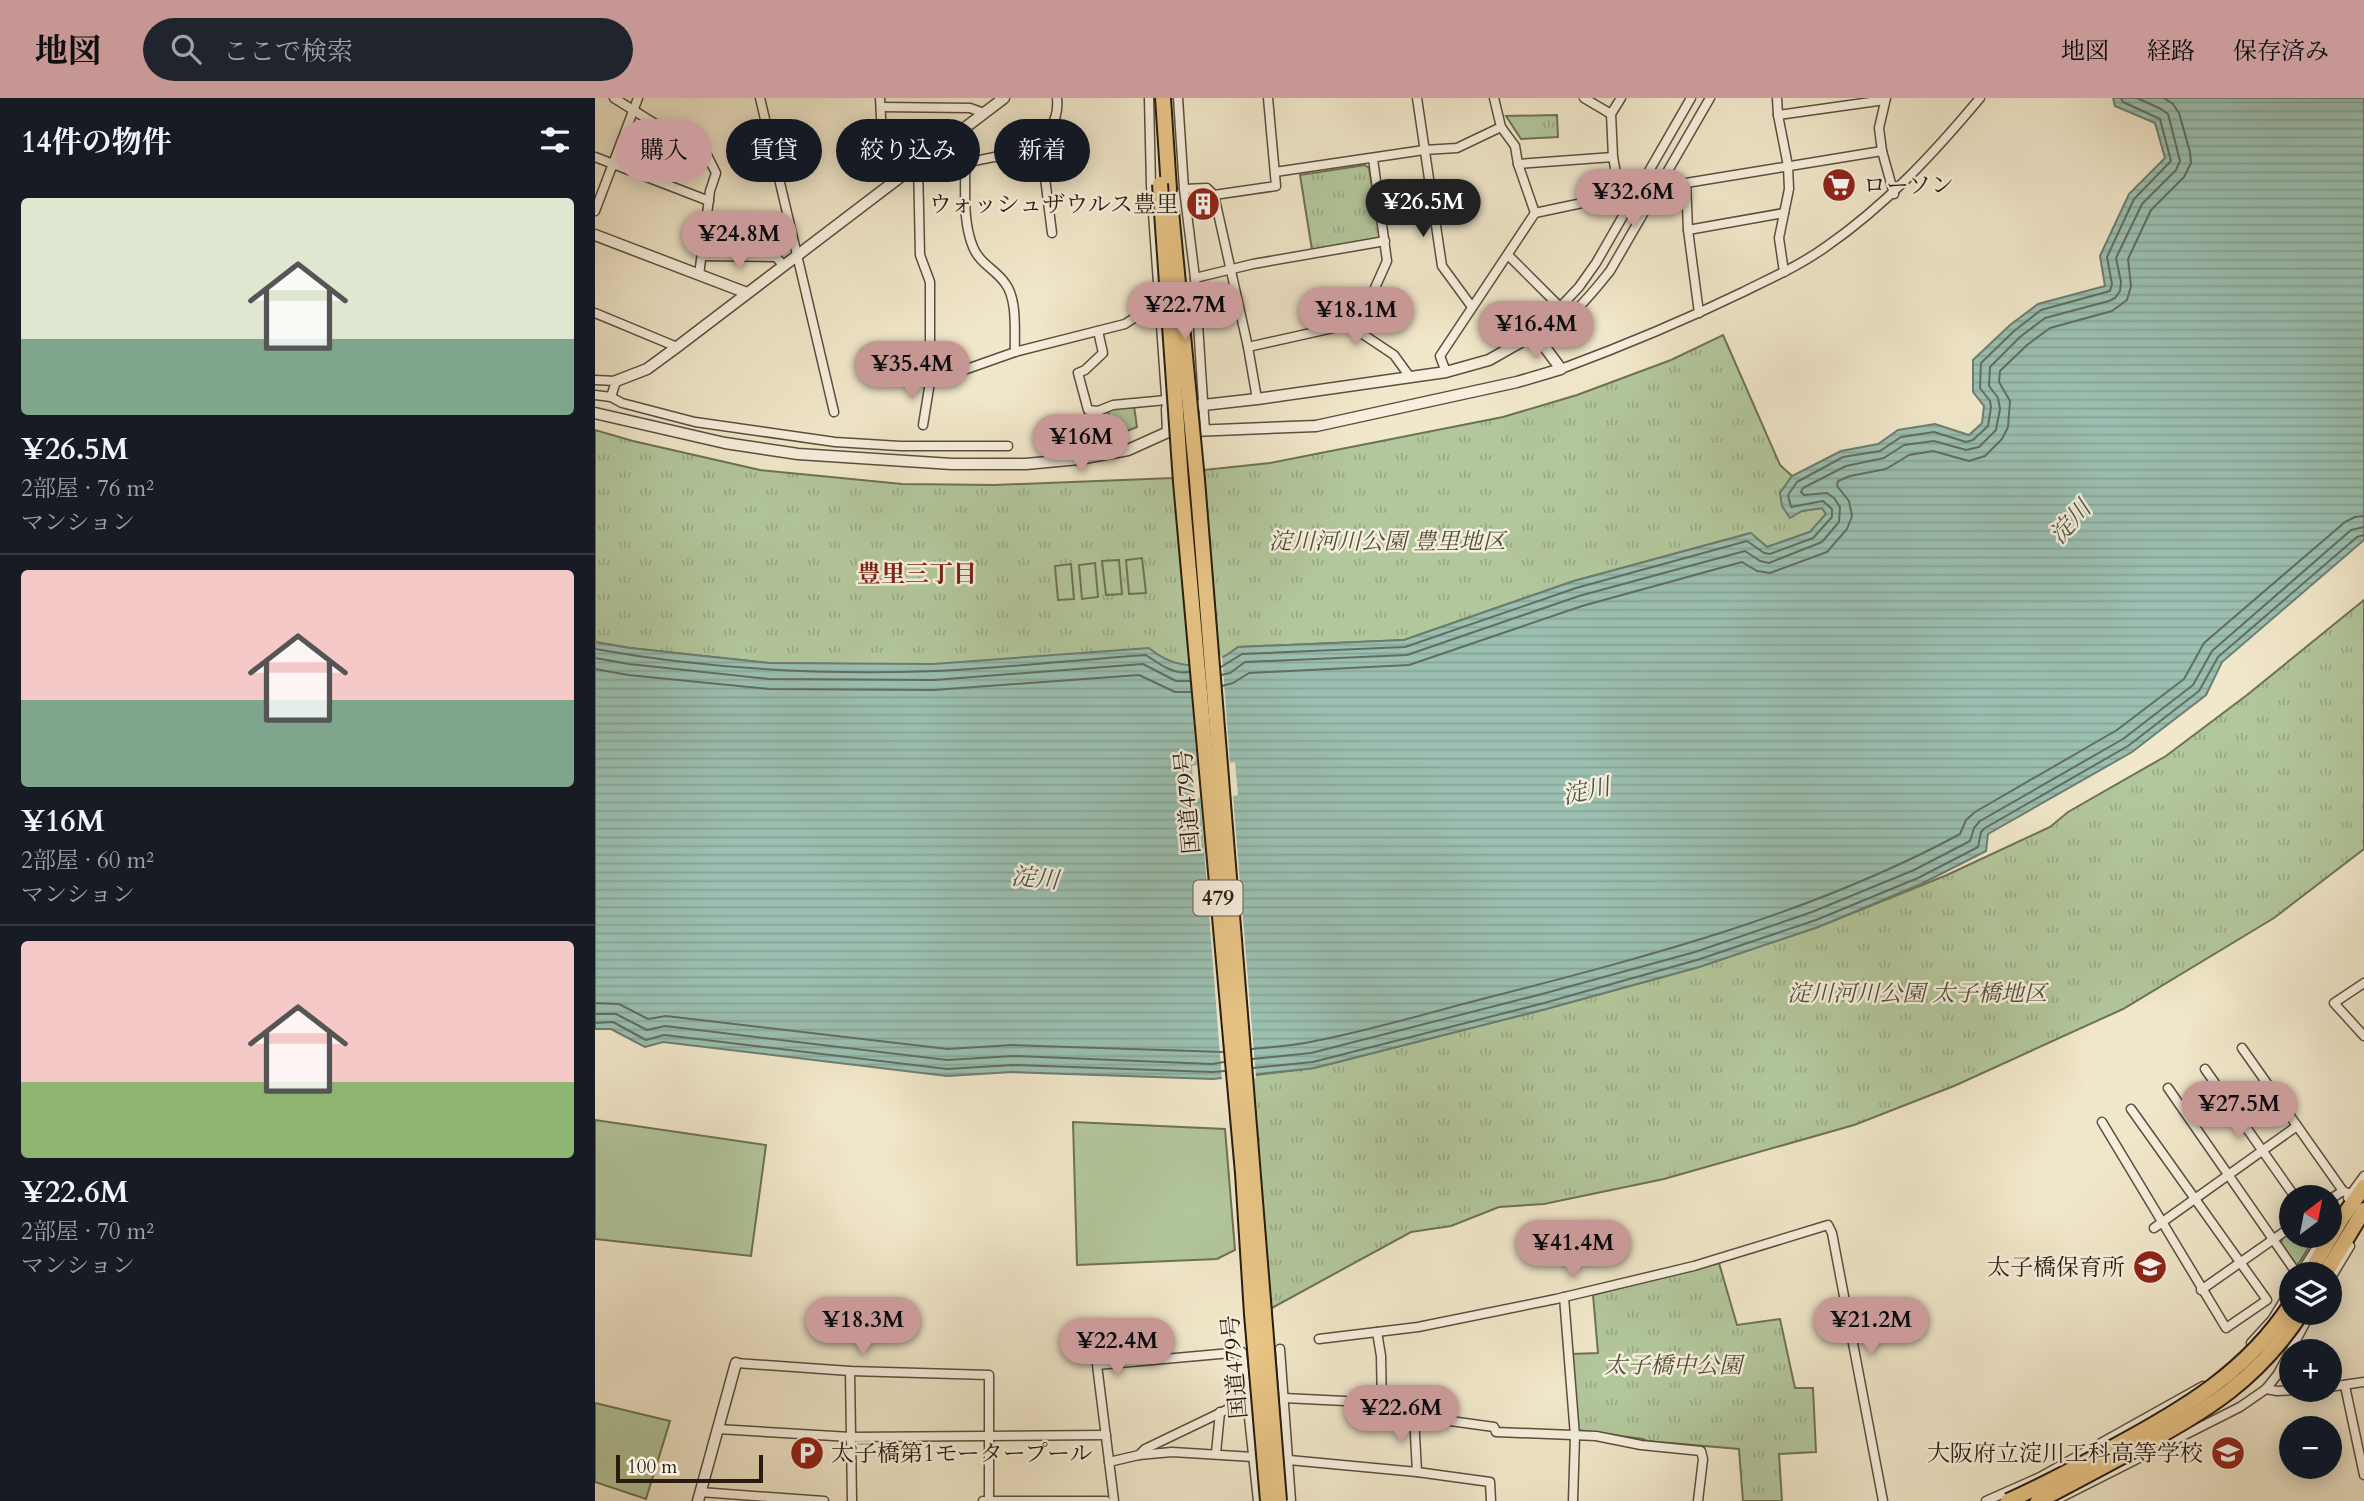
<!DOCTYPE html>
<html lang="ja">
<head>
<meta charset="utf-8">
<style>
  body { margin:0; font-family:Cardo,"Noto Serif JP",serif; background:#20242c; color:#f1f3f6; height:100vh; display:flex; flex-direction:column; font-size:26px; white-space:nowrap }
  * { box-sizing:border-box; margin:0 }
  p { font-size:23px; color:#9ea1a6 }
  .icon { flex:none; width:38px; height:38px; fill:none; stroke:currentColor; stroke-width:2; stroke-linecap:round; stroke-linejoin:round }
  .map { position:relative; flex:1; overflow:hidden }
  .drawer { display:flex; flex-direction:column; background:#171b24; width:595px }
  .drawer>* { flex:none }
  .top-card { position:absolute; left:21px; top:21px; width:665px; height:63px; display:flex; gap:14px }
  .needle { width:46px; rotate:32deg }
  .fabs { position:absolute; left:1684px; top:1087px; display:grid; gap:14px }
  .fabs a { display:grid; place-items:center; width:63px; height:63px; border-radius:50%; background:#171b24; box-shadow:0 4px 18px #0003; font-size:35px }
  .scale { position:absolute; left:21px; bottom:18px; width:147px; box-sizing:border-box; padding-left:7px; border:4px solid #271c0f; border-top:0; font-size:19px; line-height:24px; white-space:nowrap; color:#271c0f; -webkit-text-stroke:5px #f6efdd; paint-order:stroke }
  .price { position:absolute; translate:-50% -60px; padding:0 16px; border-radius:24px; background:#c59692; color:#111; font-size:23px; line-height:46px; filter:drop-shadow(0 2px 4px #0008) }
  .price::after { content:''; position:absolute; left:50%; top:42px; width:21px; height:16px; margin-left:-10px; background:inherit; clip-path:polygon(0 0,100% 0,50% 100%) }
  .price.current { background:#222; color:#fff }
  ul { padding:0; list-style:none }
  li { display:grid; align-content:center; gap:14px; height:371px; padding:0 21px }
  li+li { border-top:2px solid #363941 }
  li span { display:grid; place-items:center; height:217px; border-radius:7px; color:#555 }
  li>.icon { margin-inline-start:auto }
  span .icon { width:126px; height:126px; fill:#fffc; stroke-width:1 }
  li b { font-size:30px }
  h2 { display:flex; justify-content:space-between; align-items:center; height:84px; padding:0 21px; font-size:30px }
  .pill { padding:0 24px; border-radius:32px; background:#171b24; box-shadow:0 4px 18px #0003; font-size:24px; line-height:63px }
  .pill.current { background:#c59692; color:#111 }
  header { display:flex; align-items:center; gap:42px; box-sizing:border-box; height:98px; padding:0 35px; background:#c59692; color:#111 }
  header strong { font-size:33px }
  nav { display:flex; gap:38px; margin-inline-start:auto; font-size:24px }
  .search { width:490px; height:63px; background:#20242c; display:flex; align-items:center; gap:18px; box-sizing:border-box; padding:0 24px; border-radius:38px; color:#9ea1a6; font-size:26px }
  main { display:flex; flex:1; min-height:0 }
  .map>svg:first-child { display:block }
</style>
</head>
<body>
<header>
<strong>地図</strong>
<div class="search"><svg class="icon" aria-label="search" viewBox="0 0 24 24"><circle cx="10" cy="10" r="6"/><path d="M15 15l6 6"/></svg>ここで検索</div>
<nav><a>地図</a><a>経路</a><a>保存済み</a></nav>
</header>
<main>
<section class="drawer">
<h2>14件の物件<svg class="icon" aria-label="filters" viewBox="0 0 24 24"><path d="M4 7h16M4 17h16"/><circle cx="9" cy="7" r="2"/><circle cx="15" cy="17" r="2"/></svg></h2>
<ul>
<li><span style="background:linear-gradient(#dfe7d0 65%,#7fa58c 0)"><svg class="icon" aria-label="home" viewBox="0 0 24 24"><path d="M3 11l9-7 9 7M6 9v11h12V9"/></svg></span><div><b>¥26.5M</b><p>2部屋 · 76 m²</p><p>マンション</p></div></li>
<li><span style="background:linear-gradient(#f6c9c9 60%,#7fa58c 0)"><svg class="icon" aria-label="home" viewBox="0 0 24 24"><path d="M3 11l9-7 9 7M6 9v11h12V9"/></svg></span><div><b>¥16M</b><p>2部屋 · 60 m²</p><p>マンション</p></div></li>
<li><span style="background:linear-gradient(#f6c9c9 65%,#8fb573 0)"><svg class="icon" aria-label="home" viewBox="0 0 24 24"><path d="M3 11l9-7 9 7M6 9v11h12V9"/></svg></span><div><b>¥22.6M</b><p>2部屋 · 70 m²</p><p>マンション</p></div></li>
</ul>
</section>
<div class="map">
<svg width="1769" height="1403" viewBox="0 0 1769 1403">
  <defs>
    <pattern id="grass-tufts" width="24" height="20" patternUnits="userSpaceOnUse" patternTransform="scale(1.75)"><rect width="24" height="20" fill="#b3c79c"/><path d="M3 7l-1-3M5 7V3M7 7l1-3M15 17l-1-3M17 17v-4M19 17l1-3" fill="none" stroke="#9aaa85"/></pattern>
    <pattern id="water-rules" width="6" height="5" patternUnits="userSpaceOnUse" patternTransform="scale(1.75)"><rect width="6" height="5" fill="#9bc0b2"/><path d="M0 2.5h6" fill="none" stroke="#86a498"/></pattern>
  </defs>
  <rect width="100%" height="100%" fill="#f1e7ca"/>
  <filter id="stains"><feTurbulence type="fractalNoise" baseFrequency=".00286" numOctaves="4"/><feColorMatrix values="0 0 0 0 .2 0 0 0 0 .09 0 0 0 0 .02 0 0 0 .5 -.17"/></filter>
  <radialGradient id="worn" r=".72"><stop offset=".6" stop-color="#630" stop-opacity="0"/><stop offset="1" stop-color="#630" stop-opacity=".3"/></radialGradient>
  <g fill="url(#grass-tufts)" stroke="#6d7256" stroke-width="2">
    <polygon points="962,17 963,39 926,41 911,18"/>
    <polygon points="770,67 774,70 785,138 782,142 717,152 705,77"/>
    <polygon points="1128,237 1185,367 1197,378 1185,395 1207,413 1227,410 1231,416 1215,434 1172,449 1155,435 979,483 809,542 643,549 628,561 579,570 174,565 35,550 0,544 0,332 38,343 165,372 307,386 400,387 578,380 609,372 675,365 908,319 982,297 1076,262"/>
    <polygon points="539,308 542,329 522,337 512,312 519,309"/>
    <polygon points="1769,502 1769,751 1679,820 1528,911 1359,988 1259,1027 1069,1081 949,1106 904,1109 856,1128 816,1134 664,1217 645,979 719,970 951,911 1104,869 1223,829 1352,777 1455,729 1473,714 1571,658 1652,597"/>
    <polygon points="1696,1132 1696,1138 1721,1138 1702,1168 1686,1145 1689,1137"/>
    <polygon points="1124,1165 1142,1227 1185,1221 1200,1290 1218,1290 1221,1354 1184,1356 1187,1403 1148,1403 1144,1351 1052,1343 1048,1341 982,1332 977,1256 1003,1255 998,1197"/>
  </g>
  <g fill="#b3c79c" stroke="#6d7256" stroke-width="2">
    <polygon points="547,460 551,495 534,496 531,462"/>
    <polygon points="524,462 527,496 511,497 507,463"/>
    <polygon points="500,465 503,499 487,501 484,467"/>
    <polygon points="476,466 479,501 463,502 460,468"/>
    <polygon points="0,1022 171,1047 156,1158 0,1141"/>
    <polygon points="478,1024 630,1031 640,1152 622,1161 482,1167"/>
    <polygon points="0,1305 75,1323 51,1401 0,1384"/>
  </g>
  <path fill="url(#water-rules)" stroke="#6d7e71" stroke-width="2" d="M 1518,0 L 1769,0 L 1769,442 L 1627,564 L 1611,597 L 1537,654 L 1393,736 L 1391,753 L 1326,786 L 1223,829 L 1104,869 L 951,911 L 719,970 L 618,981 L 417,974 L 352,978 L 68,944 L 50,949 L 16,931 L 0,931 L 0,544 L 35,550 L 174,565 L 338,566 L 554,550 C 583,574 614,572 643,549 L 809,542 L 979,483 L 1156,435 L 1172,449 L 1215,434 L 1231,416 L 1227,410 L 1207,413 L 1195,420 L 1187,408 L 1185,395 L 1197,378 L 1246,353 L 1283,346 L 1303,332 L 1340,326 L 1374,337 L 1387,325 L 1389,308 L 1378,294 L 1378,262 L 1415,227 L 1443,206 L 1510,188 L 1505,158 L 1534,96 L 1570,60 L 1560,25 L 1520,8 Z"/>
  <polygon fill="#f1e7ca" points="627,558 635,665 640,664 643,697 638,698 661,980 622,985 627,983 605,700 599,700 597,668 602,667 594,564"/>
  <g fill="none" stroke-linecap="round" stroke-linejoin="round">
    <g stroke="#616e60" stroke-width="2">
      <path d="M 0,551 C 111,571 226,577 339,573 C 409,570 480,562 551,557 C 563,565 578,577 594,574"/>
      <polyline points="0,560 34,566 174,581 339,582 548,566 581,583 595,583"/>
      <polyline points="626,569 647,556 810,549 981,490 1152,443 1169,455 1175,456 1218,440 1237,419 1237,411 1228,403 1196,409 1193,397 1202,384 1248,359 1285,353 1306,339 1339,334 1371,344 1378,342 1393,328 1396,309 1395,303 1385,290 1386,265 1419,233 1446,212 1515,193 1517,186 1512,159 1539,101 1576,63 1565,21 1528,4 1526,0"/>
      <polyline points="0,571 33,577 174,591 339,592 544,577 580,594 596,594"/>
      <polyline points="626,577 635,575 650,564 812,557 984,498 1150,453 1165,463 1174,465 1227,444 1244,424 1245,409 1239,400 1232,395 1209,397 1206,394 1208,390 1251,368 1289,360 1309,347 1339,343 1371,352 1384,349 1401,332 1405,311 1403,300 1394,288 1395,269 1425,239 1450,220 1514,203 1520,200 1525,193 1526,184 1521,160 1547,106 1581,72 1585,63 1573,16 1566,11 1542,0"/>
      <polyline points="627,588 638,585 654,575 814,567 987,508 1147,464 1162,473 1175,475 1232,454 1252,431 1257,418 1254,403 1242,388 1243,383 1255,378 1291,371 1314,357 1338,353 1374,363 1390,358 1407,341 1413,329 1415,303 1404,284 1405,273 1432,247 1455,230 1517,213 1532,202 1536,188 1533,161 1556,112 1589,79 1596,65 1595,54 1584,15 1578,6 1569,0"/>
      <polyline points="0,905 24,906 53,921 71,918 353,951 417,947 628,954"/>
      <polyline points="0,916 21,916 52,932 70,928 352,962 418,958 617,966 629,964"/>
      <polyline points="0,925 18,924 51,942 69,937 352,971 418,967 617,974 630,973"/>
      <path d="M 657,951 C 676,949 696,948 715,944 C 774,933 836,914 895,899 C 1055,858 1219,815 1365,736 L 1371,722 L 1380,714 L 1522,632 L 1589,581 L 1609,545 L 1750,424 L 1760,419 L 1769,418"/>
      <polyline points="657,961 716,955 947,896 1100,854 1217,814 1319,772 1375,743 1379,730 1385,723 1528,641 1598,587 1617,553 1756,432 1769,429"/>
      <polyline points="658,970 718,964 949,905 1102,862 1221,822 1323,780 1383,749 1386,734 1390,730 1533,648 1604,593 1623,559 1762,439 1769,437"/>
    </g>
    <g stroke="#5a4f3e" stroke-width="11">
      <g id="minor">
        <polyline points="19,0 78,37 106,45 121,75 115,93 104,177"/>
        <polyline points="165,0 239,314"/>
        <polyline points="285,0 288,58 301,83"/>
        <polyline points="554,0 556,87 572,311"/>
        <polyline points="583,0 589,91 600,180 610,333"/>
        <polyline points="822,0 847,168 877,209"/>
        <polyline points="899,0 906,29 920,48 923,66 940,115"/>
        <polyline points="989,0 1016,16"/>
        <polyline points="1182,0 1183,17 1193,68 1194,91 1184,140 1189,174"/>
        <polyline points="1291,0 1284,30 1287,53 1299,96"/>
        <polyline points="286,9 375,10 389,15"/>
        <polyline points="1183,17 1290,2"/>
        <polyline points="445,41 457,135"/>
        <polyline points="0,59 114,103"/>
        <polyline points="778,61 792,163 763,228 766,235 799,257 815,279"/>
        <path d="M 370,63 C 371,92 367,122 378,149 C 385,166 400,171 410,185 C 423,202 419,234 420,254"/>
        <polyline points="323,66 325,157 335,184 335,284 420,254 530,226 565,203"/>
        <polyline points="923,66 1018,59"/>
        <path d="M 349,68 C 388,60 468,57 462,0"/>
        <polyline points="680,74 829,52 862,50 906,29"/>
        <polyline points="589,91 612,90 619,97 653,249 662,301"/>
        <polyline points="619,97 681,88 673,0"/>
        <polyline points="1025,97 1018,59 1016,16 1026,0"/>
        <polyline points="0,113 43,0"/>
        <polyline points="1093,132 1189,115"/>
        <polyline points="913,157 966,210"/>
        <polyline points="108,158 181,159 189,168"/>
        <polyline points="600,180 658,166 790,143"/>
        <polyline points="0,215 82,249"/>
        <polyline points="1104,215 1093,132 1091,85 1287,53"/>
        <polyline points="503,233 508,255 490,272 483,275 493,312 503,313 518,307 571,302"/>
        <path d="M 940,236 C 973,227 994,199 1015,173 L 1115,0"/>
        <polyline points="940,236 984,189 1001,165 1096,0"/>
        <polyline points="653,249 765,224"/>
        <path d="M 966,271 C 1028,248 1088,223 1148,194 C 1176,180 1206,167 1232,148 C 1291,107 1339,55 1385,0"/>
        <polyline points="851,274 845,258 940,115 1025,97 1050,112"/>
        <polyline points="0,282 21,283 16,299"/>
        <polyline points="0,297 16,299 27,305 100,324 240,344 305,348 413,348"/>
        <polyline points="328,327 335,284"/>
        <polyline points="1769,885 1739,905 1769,938"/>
        <polyline points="1647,950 1748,1093 1755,1096"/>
        <polyline points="1610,971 1700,1099"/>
        <polyline points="1573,990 1698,1170"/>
        <polyline points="1507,1024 1631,1230 1672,1202 1536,1011"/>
        <polyline points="1753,1100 1769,1078"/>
        <polyline points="1734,1102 1748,1093"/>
        <polyline points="1559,1130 1702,1028"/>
        <polyline points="1705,1176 1724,1146"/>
        <polyline points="1734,1183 1755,1148"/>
        <polyline points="1606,1192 1696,1129"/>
        <polyline points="969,1199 980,1338 978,1403"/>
        <polyline points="782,1234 786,1258 787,1310"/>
        <polyline points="724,1241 823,1229 961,1201 1099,1168 1233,1127 1237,1135 1288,1403"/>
        <polyline points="1656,1245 1677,1222 1696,1191"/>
        <polyline points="685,1251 696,1403"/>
        <polyline points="141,1265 255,1273 394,1277 394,1403"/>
        <polyline points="255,1273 257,1403"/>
        <polyline points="1750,1288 1769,1377"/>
        <polyline points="1734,1289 1769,1284"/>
        <polyline points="1671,1291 1682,1293 1700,1292"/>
        <polyline points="689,1300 750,1303 819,1318 899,1329 901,1334 1001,1338 1046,1347 1106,1353 1108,1361 1103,1403"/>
        <polyline points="819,1318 822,1374"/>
        <polyline points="123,1331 256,1339 511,1337"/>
        <polyline points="621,1355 625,1314"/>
        <polyline points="544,1357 577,1354 658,1359"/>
        <polyline points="694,1362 822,1374 895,1384 896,1403"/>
        <polyline points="514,1364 544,1357 550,1351 652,1302"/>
        <polyline points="105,1394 229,1403"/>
        <polyline points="388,1403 511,1403"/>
        <polyline points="519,1403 502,1267 647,1254 663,1403"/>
        <polyline points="1391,1403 1445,1379 1608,1288"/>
        <polyline points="1459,1403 1645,1309 1671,1291 1683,1276 1716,1214"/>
      </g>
    </g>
    <g stroke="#5a4f3e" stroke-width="13">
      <g id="tertiary">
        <polyline points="0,137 152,195"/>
        <polyline points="21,283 52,271 82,249 409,0"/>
        <polyline points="0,315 130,345 203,356 357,366 431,366 484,361 533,352 573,334 721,328 922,284 966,271 940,236 894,262 851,274 662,301 572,311 573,334"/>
        <polyline points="103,1403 141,1265"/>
      </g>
    </g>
    <g stroke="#271c0f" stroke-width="18">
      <g id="trunk">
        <polyline points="568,0 574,91"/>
        <polyline points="602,382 669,1215"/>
        <polyline points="586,384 648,1075 657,1216"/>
      </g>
    </g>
    <g stroke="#271c0f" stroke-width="18">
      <g id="motorway">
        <polyline points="1714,1176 1747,1120 1769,1089"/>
        <polyline points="1730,1176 1769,1112"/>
      </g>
    </g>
    <use href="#minor" stroke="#f6efdd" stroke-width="8"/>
    <use href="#tertiary" stroke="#f6efdd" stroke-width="10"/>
    <use href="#trunk" stroke="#e8c485" stroke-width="14"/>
    <use href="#motorway" stroke="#e8c485" stroke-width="14"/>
    <g stroke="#271c0f" stroke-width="18" stroke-linecap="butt">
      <g id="trunk-bridge">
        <polyline points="565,86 586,384"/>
        <polyline points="576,113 602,382"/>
        <polyline points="669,1215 684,1403"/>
        <polyline points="657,1216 673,1403"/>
      </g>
    </g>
    <g stroke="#271c0f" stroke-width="18" stroke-linecap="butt">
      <g id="motorway-bridge">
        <path d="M 1413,1403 C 1449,1387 1484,1368 1518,1349 C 1587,1312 1652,1274 1696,1206"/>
        <path d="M 1443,1403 C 1476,1386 1509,1368 1543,1350 C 1612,1312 1662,1283 1707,1214"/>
      </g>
    </g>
    <use href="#trunk-bridge" stroke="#e8c485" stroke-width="14"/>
    <use href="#motorway-bridge" stroke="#e8c485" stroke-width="14"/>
  </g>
  <defs>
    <g id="supermarket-disc" transform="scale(1.75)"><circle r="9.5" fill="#8f2418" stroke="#f6efdd"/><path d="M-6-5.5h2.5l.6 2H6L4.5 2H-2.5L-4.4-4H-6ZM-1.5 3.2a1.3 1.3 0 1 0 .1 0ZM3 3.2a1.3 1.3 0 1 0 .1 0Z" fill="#fff"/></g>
    <g id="building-disc" transform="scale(1.75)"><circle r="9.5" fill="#8f2418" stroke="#f6efdd"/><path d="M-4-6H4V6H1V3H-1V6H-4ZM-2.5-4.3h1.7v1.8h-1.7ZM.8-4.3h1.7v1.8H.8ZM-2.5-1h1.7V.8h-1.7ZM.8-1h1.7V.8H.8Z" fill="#fff"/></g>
    <g id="school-disc" transform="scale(1.75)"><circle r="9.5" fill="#8f2418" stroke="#f6efdd"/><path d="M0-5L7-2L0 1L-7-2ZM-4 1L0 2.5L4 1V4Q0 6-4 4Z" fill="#fff"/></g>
    <g id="parking-disc" transform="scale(1.75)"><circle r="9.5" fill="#8f2418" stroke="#f6efdd"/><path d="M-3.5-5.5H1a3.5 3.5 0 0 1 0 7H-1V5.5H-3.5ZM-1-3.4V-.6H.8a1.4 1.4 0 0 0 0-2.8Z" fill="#fff"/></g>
  </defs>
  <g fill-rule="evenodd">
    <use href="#supermarket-disc" x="1244" y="87"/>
    <use href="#building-disc" x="608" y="106"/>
    <use href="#school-disc" x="1555" y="1169"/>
    <use href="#parking-disc" x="212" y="1355"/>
    <use href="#school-disc" x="1633" y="1355"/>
  </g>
  <g text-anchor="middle" stroke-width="5" stroke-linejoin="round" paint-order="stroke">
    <rect fill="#f6efdd" stroke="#655b4d" stroke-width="2" x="598.5" y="782.5" width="49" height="35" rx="5"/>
    <g font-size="21" font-weight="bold" fill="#271c0f">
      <text x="623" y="807">479</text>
    </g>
    <g font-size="23" fill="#271c0f" stroke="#f6efdd" text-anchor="end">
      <text x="1268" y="95" text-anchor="start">ローソン</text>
      <text x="584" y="114">ウォッシュザウルス豊里</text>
      <text x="1530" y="1177">太子橋保育所</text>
      <text x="236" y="1363" text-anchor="start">太子橋第1モータープール</text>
      <text x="1608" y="1363">大阪府立淀川工科高等学校</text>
    </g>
    <g font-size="23" font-style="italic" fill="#514f39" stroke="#f6efdd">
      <text x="792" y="451">淀川河川公園 豊里地区</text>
      <text x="1322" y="903">淀川河川公園 太子橋地区</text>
      <text x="1078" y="1275">太子橋中公園</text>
    </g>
    <g font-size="23" fill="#271c0f" stroke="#f6efdd">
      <text transform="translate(592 704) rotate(-95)" y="8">国道479号</text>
      <text transform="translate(639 1269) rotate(-95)" y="8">国道479号</text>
    </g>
    <g font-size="24" font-style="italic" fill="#505548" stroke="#f6efdd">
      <text transform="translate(1475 424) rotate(-48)" y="8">淀川</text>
      <text transform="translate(991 693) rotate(-12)" y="8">淀川</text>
      <text transform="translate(440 780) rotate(5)" y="8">淀川</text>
    </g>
    <g font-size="24" font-weight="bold" fill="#7a1f14" stroke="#f6efdd">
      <text x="322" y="484">豊里三丁目</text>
    </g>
  </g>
  <rect width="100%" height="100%" filter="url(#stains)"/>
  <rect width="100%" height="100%" fill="url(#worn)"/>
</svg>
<div class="fabs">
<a><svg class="needle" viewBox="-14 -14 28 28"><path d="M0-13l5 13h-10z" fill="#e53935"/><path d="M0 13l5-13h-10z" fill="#9ea1a6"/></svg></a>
<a><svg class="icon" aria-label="layers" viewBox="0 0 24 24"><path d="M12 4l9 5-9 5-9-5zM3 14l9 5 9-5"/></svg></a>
<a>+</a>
<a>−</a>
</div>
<div class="scale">100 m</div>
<b class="price" style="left:1038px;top:131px">¥32.6M</b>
<b class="price current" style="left:828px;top:141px">¥26.5M</b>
<b class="price" style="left:144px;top:173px">¥24.8M</b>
<b class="price" style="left:590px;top:244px">¥22.7M</b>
<b class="price" style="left:761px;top:249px">¥18.1M</b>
<b class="price" style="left:941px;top:263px">¥16.4M</b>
<b class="price" style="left:317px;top:303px">¥35.4M</b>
<b class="price" style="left:486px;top:376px">¥16M</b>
<b class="price" style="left:1644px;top:1043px">¥27.5M</b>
<b class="price" style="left:978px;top:1182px">¥41.4M</b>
<b class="price" style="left:268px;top:1259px">¥18.3M</b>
<b class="price" style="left:1276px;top:1259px">¥21.2M</b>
<b class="price" style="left:522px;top:1280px">¥22.4M</b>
<b class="price" style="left:806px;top:1347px">¥22.6M</b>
<div class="top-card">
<a class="pill current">購入</a>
<a class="pill">賃貸</a>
<a class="pill">絞り込み</a>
<a class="pill">新着</a>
</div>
</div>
</main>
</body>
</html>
